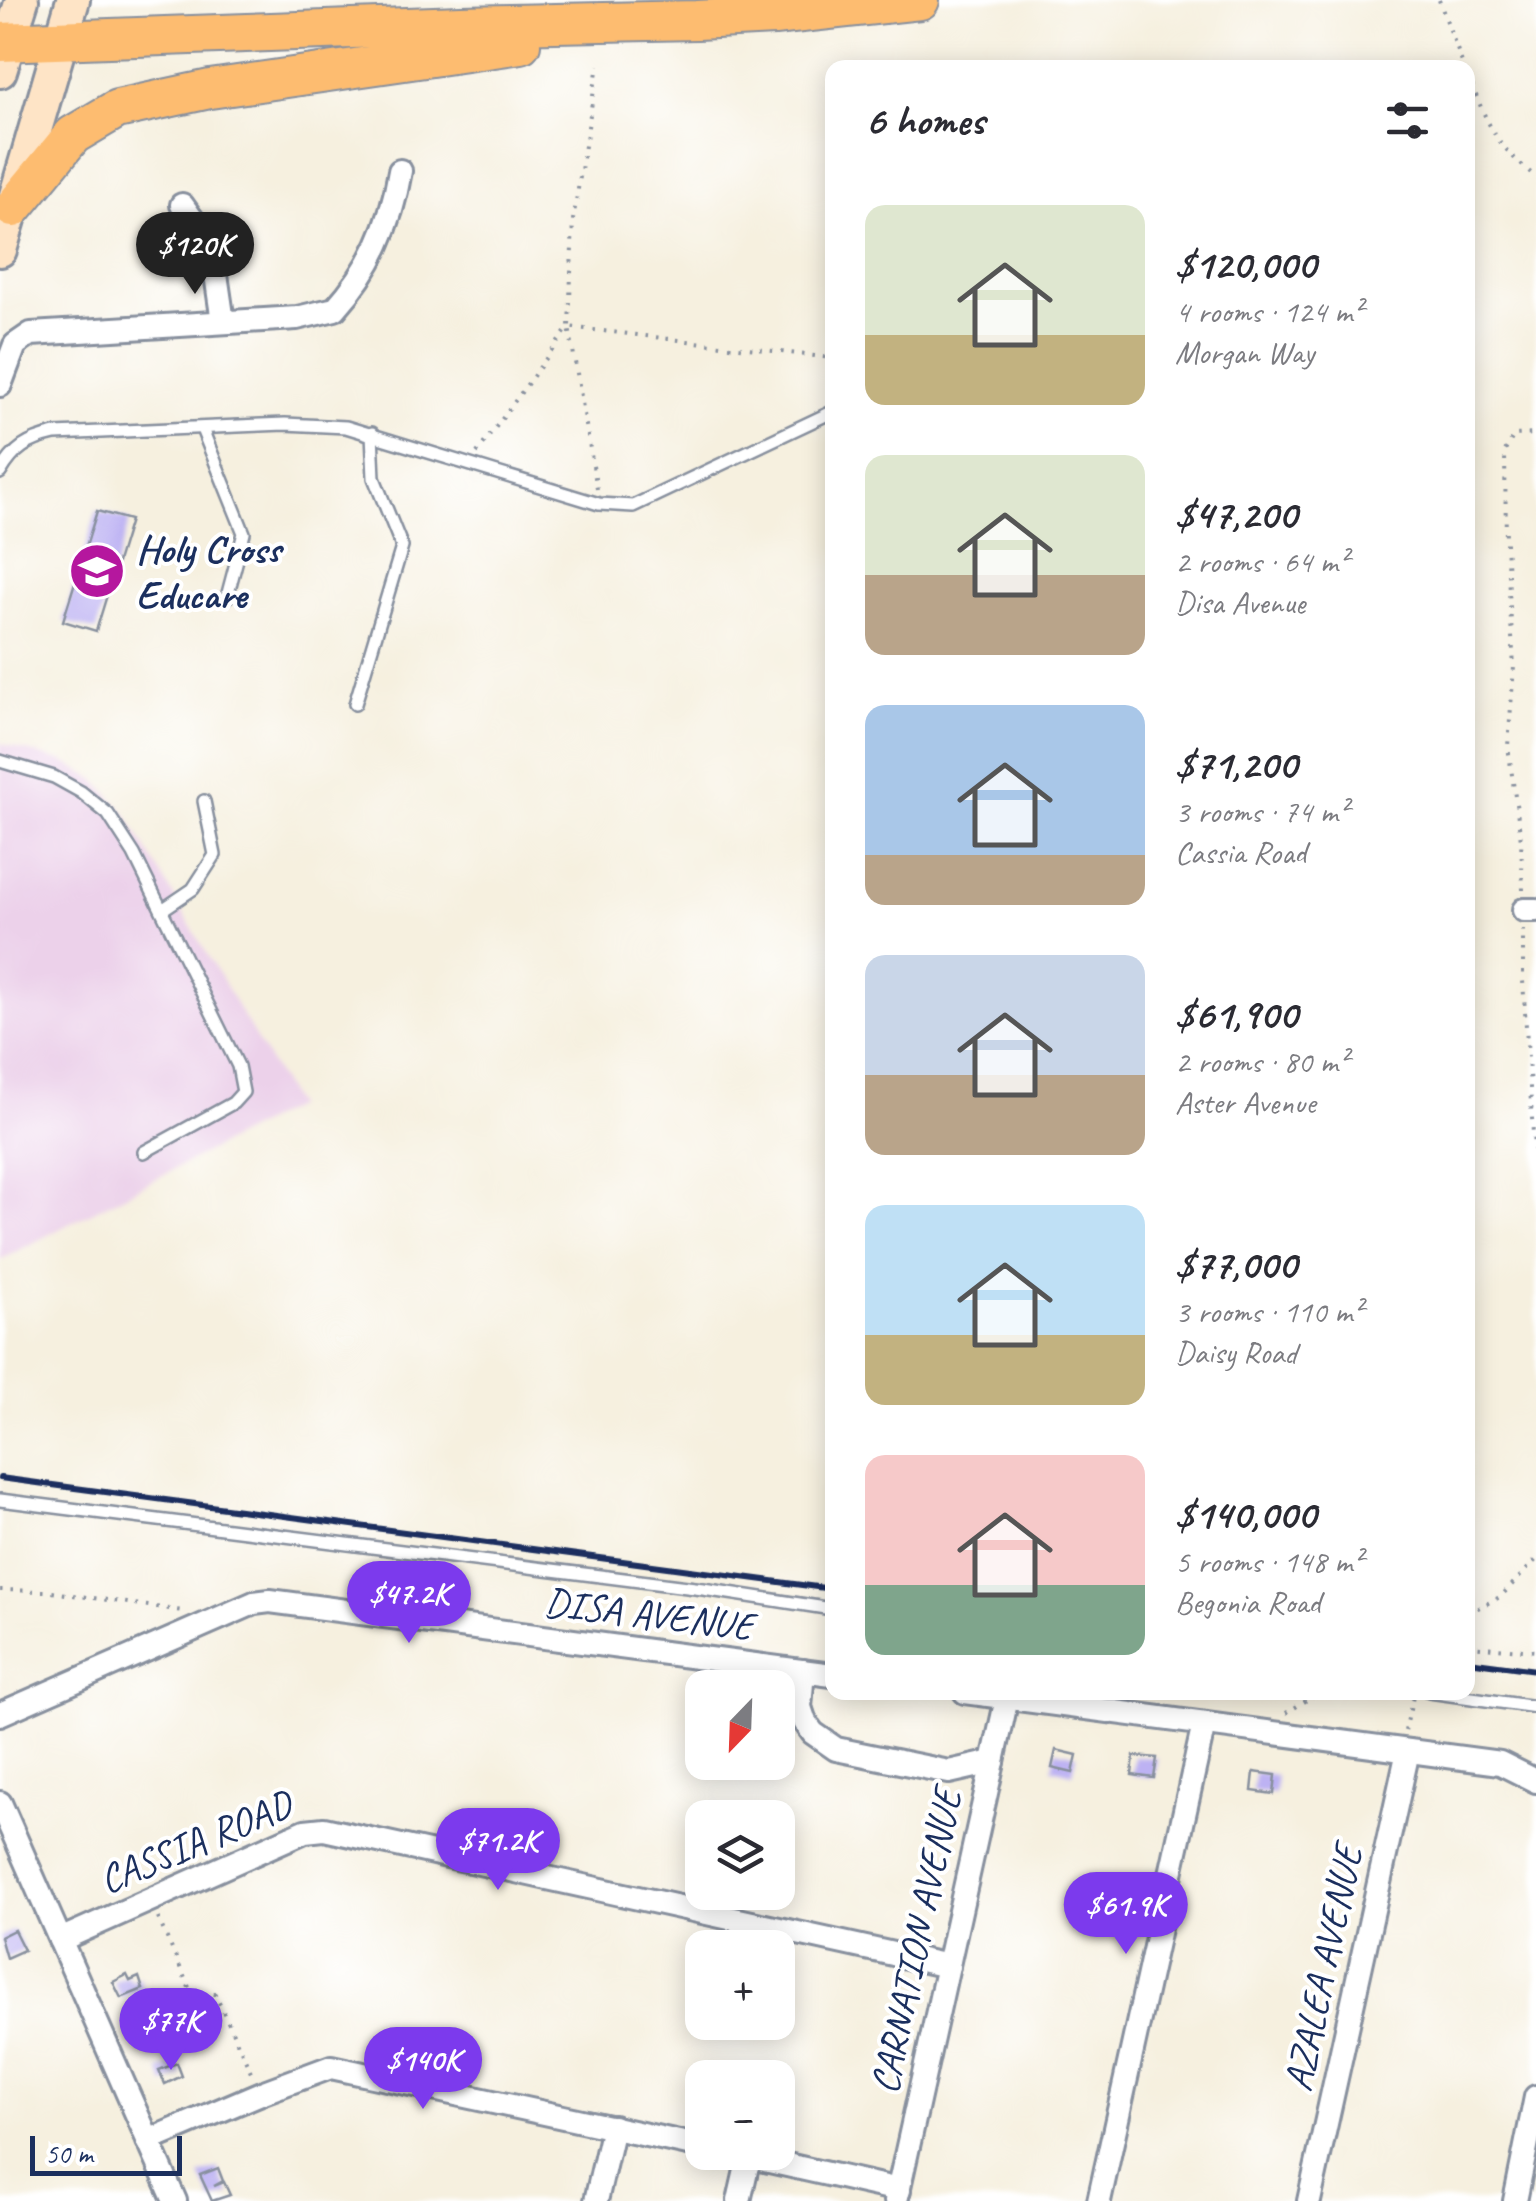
<!DOCTYPE html>
<html lang="en">
<head>
<meta charset="utf-8">
<style>
  body { margin:0; font-family:Caveat,sans-serif; background:#f2f2f3; color:#2b2b33; height:100vh; display:flex; flex-direction:column; font-size:38px; white-space:nowrap }
  * { box-sizing:border-box; margin:0 }
  p { font-size:32px; color:#7c7c81 }
  .icon { flex:none; width:55px; height:55px; fill:none; stroke:currentColor; stroke-width:2; stroke-linecap:round; stroke-linejoin:round }
  .map { position:relative; flex:1; overflow:hidden }
  .details { position:absolute; left:825px; top:60px; width:650px; height:1640px; display:flex; flex-direction:column; background:#fff; border-radius:20px; box-shadow:0 5px 25px #0003 }
  .details>* { flex:none }
  .needle { width:65px; rotate:203deg }
  .fabs { position:absolute; left:685px; top:1670px; display:grid; gap:20px }
  .fabs a { display:grid; place-items:center; width:110px; height:110px; border-radius:20px; background:#fff; box-shadow:0 5px 25px #0003; font-size:50px }
  .scale { position:absolute; left:30px; bottom:25px; width:152px; box-sizing:border-box; padding-left:10px; border:5px solid #1b2f5e; border-top:0; font-size:28px; line-height:35px; white-space:nowrap; color:#1b2f5e; -webkit-text-stroke:8px #fff; paint-order:stroke }
  .price { position:absolute; translate:-50% -85px; padding:0 22px; border-radius:35px; background:#7c3aed; color:#fff; font-size:32px; line-height:65px; filter:drop-shadow(0 2px 5px #0008) }
  .price::after { content:''; position:absolute; left:50%; top:60px; width:30px; height:22px; margin-left:-15px; background:inherit; clip-path:polygon(0 0,100% 0,50% 100%) }
  .price.selected { background:#222; color:#fff }
  ul { padding:0; list-style:none }
  li { display:flex; align-items:center; gap:30px; height:250px; padding:0 40px }
  li span { display:grid; place-items:center; flex:none; width:280px; height:200px; border-radius:20px; color:#555 }
  li>.icon { margin-inline-start:auto }
  span .icon { width:120px; height:120px; fill:#fffc; stroke-width:1 }
  li b { font-size:42px }
  h2 { display:flex; justify-content:space-between; align-items:center; height:120px; padding:0 40px; font-size:42px }
  .map>svg:first-child { display:block }
</style>
</head>
<body>
<div class="map">
<svg width="1536" height="2201" viewBox="0 0 1536 2201">
  <rect width="100%" height="100%" fill="#fff"/>
  <filter id="ink" filterUnits="userSpaceOnUse"><feTurbulence type="fractalNoise" baseFrequency=".01" numOctaves="2"/><feDisplacementMap in="SourceGraphic" scale="20" xChannelSelector="R" yChannelSelector="G"/><feConvolveMatrix kernelMatrix="1 2 1 2 8 2 1 2 1" color-interpolation-filters="sRGB"/></filter>
  <filter id="wash" filterUnits="userSpaceOnUse"><feTurbulence type="fractalNoise" baseFrequency=".0048" numOctaves="4" result="noise"/><feDisplacementMap in="SourceGraphic" scale="40" xChannelSelector="R" yChannelSelector="G"/><feGaussianBlur stdDeviation="2.25" result="paint"/><feColorMatrix in="noise" values="0 0 0 0 0 0 0 0 0 0 0 0 0 0 0 0 0 1.4 0 .05"/><feComposite in="paint" operator="in"/></filter>
  <g filter="url(#wash)">
    <rect width="100%" height="100%" fill="#f6f0df"/>
    <polygon fill="#ecd1ea" points="0,743 64,762 95,779 125,812 295,1106 0,1260"/>
    <g id="blocks">
      <g fill="#bdb2f3">
        <polygon points="97,511 130,520 96,631 63,621"/>
        <polygon points="1056,1750 1077,1755 1073,1773 1052,1768"/>
        <polygon points="1134,1756 1157,1758 1154,1778 1132,1775"/>
        <polygon points="1254,1772 1276,1775 1274,1794 1252,1791"/>
        <polygon points="14,1930 24,1950 6,1958 0,1937"/>
        <polygon points="127,1975 130,1981 139,1977 143,1989 121,1998 113,1982"/>
        <polygon points="177,2063 182,2076 165,2084 159,2070"/>
        <polygon points="218,2168 223,2181 214,2186 224,2182 230,2195 212,2201 200,2175"/>
      </g>
    </g>
  </g>
  <g filter="url(#ink)">
    <use href="#blocks" fill-opacity="0" stroke="#88909e" stroke-width="2.5"/>
    <g fill="none" stroke-linecap="round" stroke-linejoin="round">
      <g stroke="#88909e" stroke-width="16">
        <g id="lane">
          <polyline points="202,429 244,533 227,597"/>
          <path d="M 0,473 C 14,449 28,440 55,434 L 285,424 L 346,427 L 599,504 L 633,506 L 832,412"/>
          <polyline points="355,704 402,547 374,478 372,433"/>
          <polyline points="0,761 54,777 81,792 108,814 134,854 238,1066 243,1092 233,1103 144,1152"/>
          <polyline points="162,910 193,889 215,855 204,801"/>
          <polyline points="0,1500 703,1589 832,1609"/>
          <polyline points="1429,1692 1536,1707"/>
        </g>
      </g>
      <g stroke="#88909e" stroke-width="28">
        <g id="street">
          <polyline points="182,205 212,247 223,322"/>
          <path d="M 0,385 L 15,345 L 31,334 L 297,318 L 335,309 C 372,268 391,225 400,171"/>
          <polyline points="1524,910 1536,910"/>
          <polyline points="803,1671 800,1707 805,1722 813,1733 836,1749 949,1772 993,1762"/>
          <polyline points="965,1692 1500,1763 1536,1781"/>
          <polyline points="0,1714 254,1603 270,1601 832,1675"/>
          <polyline points="0,1803 175,2201"/>
          <polyline points="60,1940 305,1831 324,1829 948,1966"/>
          <polyline points="148,2141 261,2093 331,2067 702,2147"/>
          <polyline points="729,2152 899,2190"/>
          <polyline points="596,2201 613,2127"/>
          <polyline points="739,2201 749,2157"/>
          <polyline points="896,2201 1007,1698"/>
          <polyline points="1099,2201 1204,1724"/>
          <polyline points="1309,2201 1408,1751"/>
          <polyline points="1515,2201 1536,2097"/>
        </g>
      </g>
      <g stroke="#88909e" stroke-width="38">
        <g id="secondary">
          <polyline points="0,71 22,0"/>
          <polyline points="0,250 73,0"/>
        </g>
      </g>
      <g stroke="#88909e" stroke-width="42">
        <g id="primary">
          <polyline points="0,42 461,25 697,20 774,16 920,0"/>
          <polyline points="13,208 73,135 117,109 210,89 521,44"/>
        </g>
      </g>
      <g stroke="#88909e" stroke-width="4" stroke-dasharray="2.5 8" stroke-linecap="butt">
        <polyline points="1439,0 1464,68"/>
        <path d="M 1468,75 C 1487,123 1494,144 1536,177"/>
        <polyline points="477,453 569,327 573,220 598,65"/>
        <polyline points="597,489 569,327 832,358"/>
        <polyline points="1523,890 1521,840 1508,746 1514,667 1506,545 1505,451 1514,435 1536,434"/>
        <polyline points="1523,929 1523,981 1536,1179"/>
        <polyline points="0,1590 45,1591 183,1611"/>
        <polyline points="1468,1613 1500,1597 1536,1560"/>
        <polyline points="1468,1646 1536,1651"/>
        <polyline points="1286,1713 1320,1692"/>
        <polyline points="1405,1731 1413,1697"/>
        <polyline points="158,1918 192,1994 215,1994 253,2076"/>
      </g>
      <use href="#lane" stroke="#fff" stroke-width="11"/>
      <use href="#street" stroke="#fff" stroke-width="22"/>
      <use href="#secondary" stroke="#fee4c6" stroke-width="32"/>
      <use href="#primary" stroke="#fdbc70" stroke-width="38"/>
      <g stroke="#1b2f5e" stroke-width="6">
        <polyline points="0,1478 832,1589"/>
        <polyline points="1468,1661 1536,1670"/>
      </g>
    </g>
  </g>
  <defs>
    <g id="school-disc" transform="scale(2.875)"><circle r="9.5" fill="#b5179e" stroke="#fff"/><path d="M0-5L7-2L0 1L-7-2ZM-4 1L0 2.5L4 1V4Q0 6-4 4Z" fill="#fff"/></g>
  </defs>
  <g fill-rule="evenodd">
    <use href="#school-disc" x="97" y="571"/>
  </g>
  <g text-anchor="middle" stroke-width="8" stroke-linejoin="round" paint-order="stroke">
    <g font-size="40" font-weight="bold" fill="#1b2f5e" stroke="#fff" text-anchor="start">
      <text x="136" y="562">Holy Cross<tspan x="136" dy="46">Educare</tspan></text>
    </g>
    <g font-size="40" fill="#1b2f5e" stroke="#fff">
      <text transform="translate(649 1613) rotate(7)" y="14">DISA AVENUE</text>
      <text transform="translate(195 1841) rotate(-23)" y="14">CASSIA ROAD</text>
      <text transform="translate(915 1941) rotate(-78)" y="14">CARNATION AVENUE</text>
      <text transform="translate(1322 1968) rotate(-78)" y="14">AZALEA AVENUE</text>
    </g>
  </g>
</svg>
<div class="fabs">
<a><svg class="needle" viewBox="-14 -14 28 28"><path d="M0-13l5 13h-10z" fill="#e53935"/><path d="M0 13l5-13h-10z" fill="#7c7c81"/></svg></a>
<a><svg class="icon" aria-label="layers" viewBox="0 0 24 24"><path d="M12 4l9 5-9 5-9-5zM3 14l9 5 9-5"/></svg></a>
<a>+</a>
<a>−</a>
</div>
<div class="scale">50 m</div>
<b class="price selected" style="left:195px;top:297px">$120K</b>
<b class="price" style="left:409px;top:1646px">$47.2K</b>
<b class="price" style="left:498px;top:1893px">$71.2K</b>
<b class="price" style="left:1126px;top:1957px">$61.9K</b>
<b class="price" style="left:171px;top:2073px">$77K</b>
<b class="price" style="left:423px;top:2112px">$140K</b>
<section class="details">
<h2>6 homes<svg class="icon" aria-label="filters" viewBox="0 0 24 24"><path d="M4 7h16M4 17h16"/><circle cx="9" cy="7" r="2"/><circle cx="15" cy="17" r="2"/></svg></h2>
<ul>
<li><span style="background:linear-gradient(#dfe7d0 65%,#c2b280 0)"><svg class="icon" aria-label="home" viewBox="0 0 24 24"><path d="M3 11l9-7 9 7M6 9v11h12V9"/></svg></span><div><b>$120,000</b><p>4 rooms · 124 m²</p><p>Morgan Way</p></div></li>
<li><span style="background:linear-gradient(#dfe7d0 60%,#b9a48a 0)"><svg class="icon" aria-label="home" viewBox="0 0 24 24"><path d="M3 11l9-7 9 7M6 9v11h12V9"/></svg></span><div><b>$47,200</b><p>2 rooms · 64 m²</p><p>Disa Avenue</p></div></li>
<li><span style="background:linear-gradient(#a9c7e8 75%,#b9a48a 0)"><svg class="icon" aria-label="home" viewBox="0 0 24 24"><path d="M3 11l9-7 9 7M6 9v11h12V9"/></svg></span><div><b>$71,200</b><p>3 rooms · 74 m²</p><p>Cassia Road</p></div></li>
<li><span style="background:linear-gradient(#c9d6e8 60%,#b9a48a 0)"><svg class="icon" aria-label="home" viewBox="0 0 24 24"><path d="M3 11l9-7 9 7M6 9v11h12V9"/></svg></span><div><b>$61,900</b><p>2 rooms · 80 m²</p><p>Aster Avenue</p></div></li>
<li><span style="background:linear-gradient(#bfe0f5 65%,#c2b280 0)"><svg class="icon" aria-label="home" viewBox="0 0 24 24"><path d="M3 11l9-7 9 7M6 9v11h12V9"/></svg></span><div><b>$77,000</b><p>3 rooms · 110 m²</p><p>Daisy Road</p></div></li>
<li><span style="background:linear-gradient(#f6c9c9 65%,#7fa58c 0)"><svg class="icon" aria-label="home" viewBox="0 0 24 24"><path d="M3 11l9-7 9 7M6 9v11h12V9"/></svg></span><div><b>$140,000</b><p>5 rooms · 148 m²</p><p>Begonia Road</p></div></li>
</ul>
</section>
</div>
</body>
</html>
